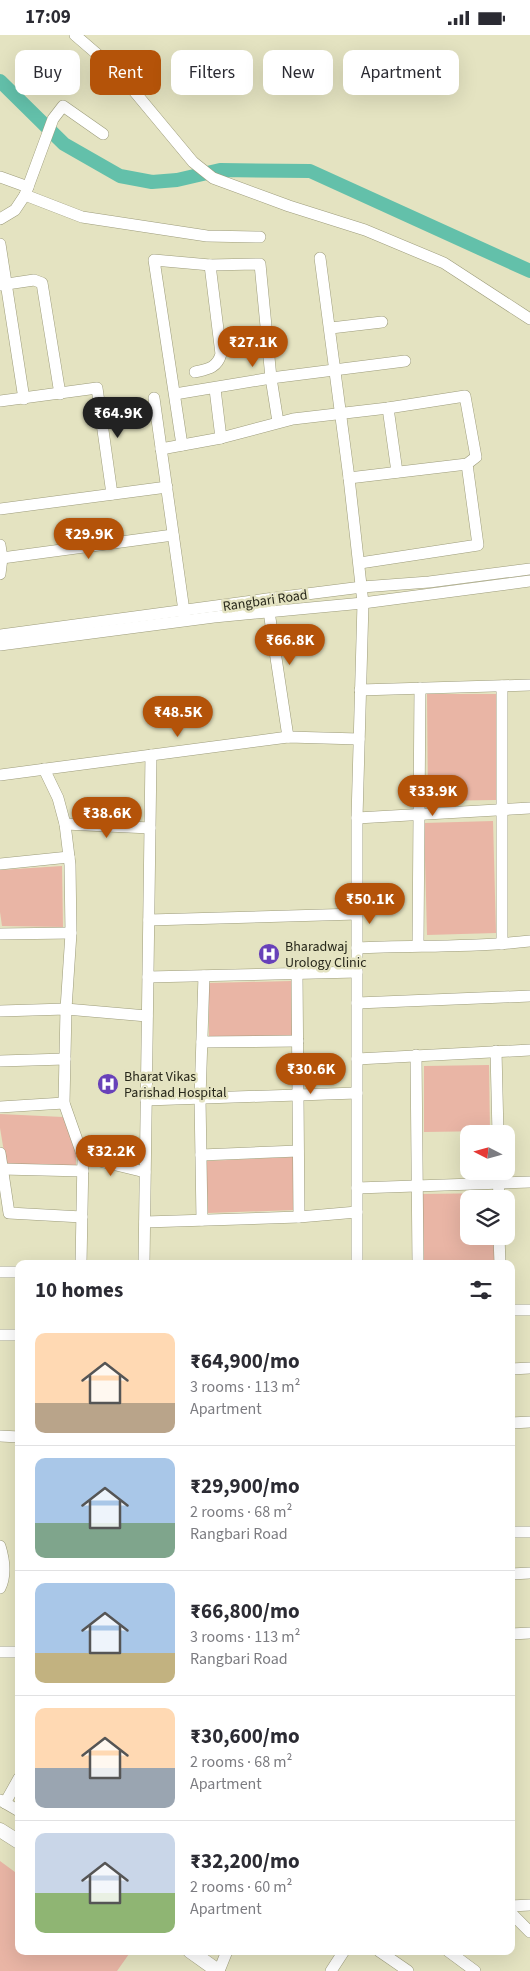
<!DOCTYPE html>
<html lang="en">
<head>
<meta charset="utf-8">
<style>
  body { margin:0; font-family:"Source Sans 3",sans-serif; background:#f2f2f3; color:#2b2b33; height:100vh; display:flex; flex-direction:column; font-size:19px; white-space:nowrap }
  * { box-sizing:border-box; margin:0 }
  p { font-size:16px; color:#7c7c81 }
  .icon { flex:none; width:28px; height:28px; fill:none; stroke:currentColor; stroke-width:2; stroke-linecap:round; stroke-linejoin:round }
  .map { position:relative; flex:1; overflow:hidden }
  .panel { position:absolute; left:15px; top:1225px; width:500px; height:695px; display:flex; flex-direction:column; background:#fff; border-radius:10px; box-shadow:0 5px 20px #0002 }
  .panel>* { flex:none }
  .hud { position:absolute; left:15px; top:15px; width:500px; height:45px; display:flex; gap:10px }
  .needle { width:32px; rotate:276deg }
  .buttons { position:absolute; left:460px; top:1090px; display:grid; gap:10px }
  .buttons a { display:grid; place-items:center; width:55px; height:55px; border-radius:10px; background:#fff; box-shadow:0 5px 20px #0002; font-size:25px }
  .price { position:absolute; translate:-50% -42px; padding:0 11px; border-radius:18px; background:#b45309; color:#fff; font-size:16px; line-height:32px; filter:drop-shadow(0 1px 2px #0008) }
  .price::after { content:''; position:absolute; left:50%; top:30px; width:15px; height:11px; margin-left:-8px; background:inherit; clip-path:polygon(0 0,100% 0,50% 100%) }
  .price.on { background:#222; color:#fff }
  ul { padding:0; list-style:none }
  li { display:flex; align-items:center; gap:15px; height:125px; padding:0 20px }
  li+li { border-top:1px solid #e1e1e2 }
  li span { display:grid; place-items:center; flex:none; width:140px; height:100px; border-radius:10px; color:#555 }
  li>.icon { margin-inline-start:auto }
  span .icon { width:60px; height:60px; fill:#fffc; stroke-width:1 }
  li b { font-size:21px }
  h2 { display:flex; justify-content:space-between; align-items:center; height:60px; padding:0 20px; font-size:21px }
  .chip { padding:0 18px; border-radius:10px; background:#fff; box-shadow:0 5px 20px #0002; font-size:18px; line-height:45px }
  .chip.on { background:#b45309; color:#fff }
  .status { display:flex; justify-content:space-between; align-items:center; height:35px; padding:0 25px; background:#fff; direction:ltr }
  .status svg { height:14px; fill:currentColor }
  .map>svg:first-child { display:block }
</style>
</head>
<body>
<div class="status"><b>17:09</b><svg viewBox="0 0 49 12"><path d="M0 12V9h3v3zM5 12V6h3v6zM10 12V3h3v9zM15 12V0h3v12zM26 1h20v11H26zM47 4h2v5h-2z"/></svg></div>
<div class="map">
<svg width="530" height="1936" viewBox="0 0 530 1936">
  <rect width="100%" height="100%" fill="#e4e3c1"/>
  <g fill="#e9b5a5">
    <polygon points="427,659 496,659 496,765 428,766"/>
    <polygon points="493,786 496,898 427,900 424,788"/>
    <polygon points="62,831 63,892 2,891 0,877 0,835"/>
    <polygon points="291,946 292,1001 209,1002 209,948"/>
    <polygon points="489,1030 490,1096 424,1097 424,1031"/>
    <polygon points="0,1079 63,1082 76,1118 76,1132 6,1129 0,1093"/>
    <polygon points="293,1122 295,1175 208,1178 206,1126"/>
    <polygon points="494,1158 494,1164 469,1164 469,1201 494,1201 495,1229 423,1229 422,1159"/>
    <polygon points="0,1826 19,1840 19,1916 126,1916 129,1919 117,1936 0,1936"/>
  </g>
  <g fill="none" stroke-linecap="round" stroke-linejoin="round">
    <polyline stroke="#63c0aa" stroke-width="14" points="0,46 64,109 120,141 152,147 177,145 220,135 310,136 530,236"/>
    <g stroke="#9d9c7b" stroke-width="12">
      <g id="minor">
        <polyline points="75,0 119,38 193,127 213,143 289,171 365,195 444,228 530,284"/>
        <polyline points="0,142 28,152"/>
        <polyline points="25,160 82,182 207,201 260,202"/>
        <polyline points="0,184 15,175 25,160 53,84 63,71 103,99"/>
        <polyline points="0,209 24,364"/>
        <polyline points="320,223 349,443 363,568 357,783 357,1229"/>
        <polyline points="0,250 34,245 42,248 60,359"/>
        <polyline points="331,293 382,287"/>
        <path d="M 195,337 C 208,334 217,333 221,319 L 210,230"/>
        <polyline points="215,354 221,403"/>
        <polyline points="175,359 271,343 405,326"/>
        <polyline points="154,363 184,576"/>
        <polyline points="0,366 97,353 112,459"/>
        <polyline points="388,373 397,437"/>
        <polyline points="182,410 154,225 210,230 260,229 271,343 278,387"/>
        <polyline points="161,414 221,403 293,384 388,373 465,361 476,422 467,429 349,443"/>
        <polyline points="0,474 167,452"/>
        <polyline points="0,510 2,523 0,539"/>
        <polyline points="2,523 173,500"/>
        <polyline points="360,528 478,510 467,429"/>
        <polyline points="268,570 288,702"/>
        <polyline points="0,600 267,564 362,552 429,547 530,534"/>
        <polyline points="0,610 214,582 363,568 530,546"/>
        <polyline points="360,655 530,650"/>
        <polyline points="44,734 58,763 65,789 70,830 71,898 66,974 64,1068 83,1122 81,1229"/>
        <polyline points="0,740 288,702 359,704"/>
        <polyline points="357,783 530,773"/>
        <polyline points="65,789 150,793"/>
        <polyline points="0,829 69,822"/>
        <polyline points="149,885 357,879"/>
        <polyline points="0,899 71,898"/>
        <polyline points="502,909 502,651"/>
        <polyline points="418,910 420,653"/>
        <path d="M 357,913 C 414,910 473,913 530,906"/>
        <polyline points="297,939 299,1182"/>
        <polyline points="148,942 357,937"/>
        <polyline points="357,968 530,961"/>
        <polyline points="0,976 66,974 147,981"/>
        <polyline points="202,1007 298,1006"/>
        <polyline points="496,1016 498,1099"/>
        <polyline points="416,1020 418,1229"/>
        <polyline points="357,1024 530,1015"/>
        <polyline points="0,1026 65,1024"/>
        <polyline points="146,1065 357,1058"/>
        <polyline points="0,1072 64,1068"/>
        <polyline points="0,1118 9,1178 82,1182"/>
        <polyline points="201,1120 298,1116"/>
        <polyline points="83,1122 145,1137"/>
        <polyline points="2,1134 83,1136"/>
        <polyline points="498,1136 499,1164"/>
        <polyline points="357,1153 530,1147"/>
        <polyline points="202,1185 200,1063 204,941"/>
        <polyline points="145,1187 299,1182 357,1177"/>
        <polyline points="499,1201 500,1229"/>
        <polyline points="144,1229 151,720"/>
        <polyline points="0,1237 19,1237"/>
        <polyline points="511,1275 530,1275"/>
        <polyline points="0,1300 19,1300"/>
        <polyline points="511,1334 530,1333"/>
        <polyline points="511,1388 530,1387"/>
        <polyline points="0,1401 19,1402"/>
        <polyline points="511,1497 530,1497"/>
        <path d="M 0,1511 C 4,1524 6,1541 0,1553"/>
        <polyline points="511,1539 530,1538"/>
        <polyline points="511,1599 530,1598"/>
        <polyline points="0,1617 19,1617"/>
        <polyline points="0,1765 19,1776"/>
        <polyline points="5,1768 19,1743"/>
        <polyline points="511,1871 530,1870"/>
        <polyline points="511,1878 530,1897"/>
        <polyline points="379,1916 408,1936"/>
        <polyline points="448,1916 475,1936"/>
        <polyline points="219,1936 227,1916"/>
        <polyline points="331,1936 344,1916"/>
      </g>
    </g>
    <g stroke="#9d9c7b" stroke-width="15">
      <g id="major">
        <polyline points="0,1795 19,1807"/>
        <polyline points="190,1916 218,1936"/>
      </g>
    </g>
    <use href="#minor" stroke="#fff" stroke-width="11"/>
    <use href="#major" stroke="#fff" stroke-width="14"/>
  </g>
  <defs>
    <g id="hospital-disc" transform="scale(1.125)"><circle r="9.5" fill="#6841b9" stroke="#e4e3c1"/><path d="M-5-5h3v3.5h4V-5h3V5h-3V1.5h-4V5h-3Z" fill="#fff"/></g>
  </defs>
  <g fill-rule="evenodd">
    <use href="#hospital-disc" x="269" y="919"/>
    <use href="#hospital-disc" x="108" y="1049"/>
  </g>
  <g text-anchor="middle" stroke-width="5" stroke-linejoin="round" paint-order="stroke">
    <g font-size="14" fill="#27271a" stroke="#e4e3c1">
      <text transform="translate(265 565) rotate(-8)" y="5">Rangbari Road</text>
    </g>
    <g font-size="14" fill="#27271a" stroke="#e4e3c1" text-anchor="start">
      <text x="285" y="916">Bharadwaj<tspan x="285" dy="16">Urology Clinic</tspan></text>
      <text x="124" y="1046">Bharat Vikas<tspan x="124" dy="16">Parishad Hospital</tspan></text>
    </g>
  </g>
</svg>
<div class="buttons">
<a><svg class="needle" viewBox="-14 -14 28 28"><path d="M0-13l5 13h-10z" fill="#e53935"/><path d="M0 13l5-13h-10z" fill="#7c7c81"/></svg></a>
<a><svg class="icon" aria-label="layers" viewBox="0 0 24 24"><path d="M12 4l9 5-9 5-9-5zM3 14l9 5 9-5"/></svg></a>
</div>
<b class="price" style="left:253px;top:333px">₹27.1K</b>
<b class="price on" style="left:118px;top:404px">₹64.9K</b>
<b class="price" style="left:89px;top:525px">₹29.9K</b>
<b class="price" style="left:290px;top:631px">₹66.8K</b>
<b class="price" style="left:178px;top:703px">₹48.5K</b>
<b class="price" style="left:433px;top:782px">₹33.9K</b>
<b class="price" style="left:107px;top:804px">₹38.6K</b>
<b class="price" style="left:370px;top:890px">₹50.1K</b>
<b class="price" style="left:311px;top:1060px">₹30.6K</b>
<b class="price" style="left:111px;top:1142px">₹32.2K</b>
<div class="hud">
<a class="chip">Buy</a>
<a class="chip on">Rent</a>
<a class="chip">Filters</a>
<a class="chip">New</a>
<a class="chip">Apartment</a>
</div>
<section class="panel">
<h2>10 homes<svg class="icon" aria-label="filters" viewBox="0 0 24 24"><path d="M4 7h16M4 17h16"/><circle cx="9" cy="7" r="2"/><circle cx="15" cy="17" r="2"/></svg></h2>
<ul>
<li><span style="background:linear-gradient(#ffd9b3 70%,#b9a48a 0)"><svg class="icon" aria-label="home" viewBox="0 0 24 24"><path d="M3 11l9-7 9 7M6 9v11h12V9"/></svg></span><div><b>₹64,900/mo</b><p>3 rooms · 113 m²</p><p>Apartment</p></div></li>
<li><span style="background:linear-gradient(#a9c7e8 65%,#7fa58c 0)"><svg class="icon" aria-label="home" viewBox="0 0 24 24"><path d="M3 11l9-7 9 7M6 9v11h12V9"/></svg></span><div><b>₹29,900/mo</b><p>2 rooms · 68 m²</p><p>Rangbari Road</p></div></li>
<li><span style="background:linear-gradient(#a9c7e8 70%,#c2b280 0)"><svg class="icon" aria-label="home" viewBox="0 0 24 24"><path d="M3 11l9-7 9 7M6 9v11h12V9"/></svg></span><div><b>₹66,800/mo</b><p>3 rooms · 113 m²</p><p>Rangbari Road</p></div></li>
<li><span style="background:linear-gradient(#ffd9b3 60%,#9aa5b1 0)"><svg class="icon" aria-label="home" viewBox="0 0 24 24"><path d="M3 11l9-7 9 7M6 9v11h12V9"/></svg></span><div><b>₹30,600/mo</b><p>2 rooms · 68 m²</p><p>Apartment</p></div></li>
<li><span style="background:linear-gradient(#c9d6e8 60%,#8fb573 0)"><svg class="icon" aria-label="home" viewBox="0 0 24 24"><path d="M3 11l9-7 9 7M6 9v11h12V9"/></svg></span><div><b>₹32,200/mo</b><p>2 rooms · 60 m²</p><p>Apartment</p></div></li>
</ul>
</section>
</div>
</body>
</html>
